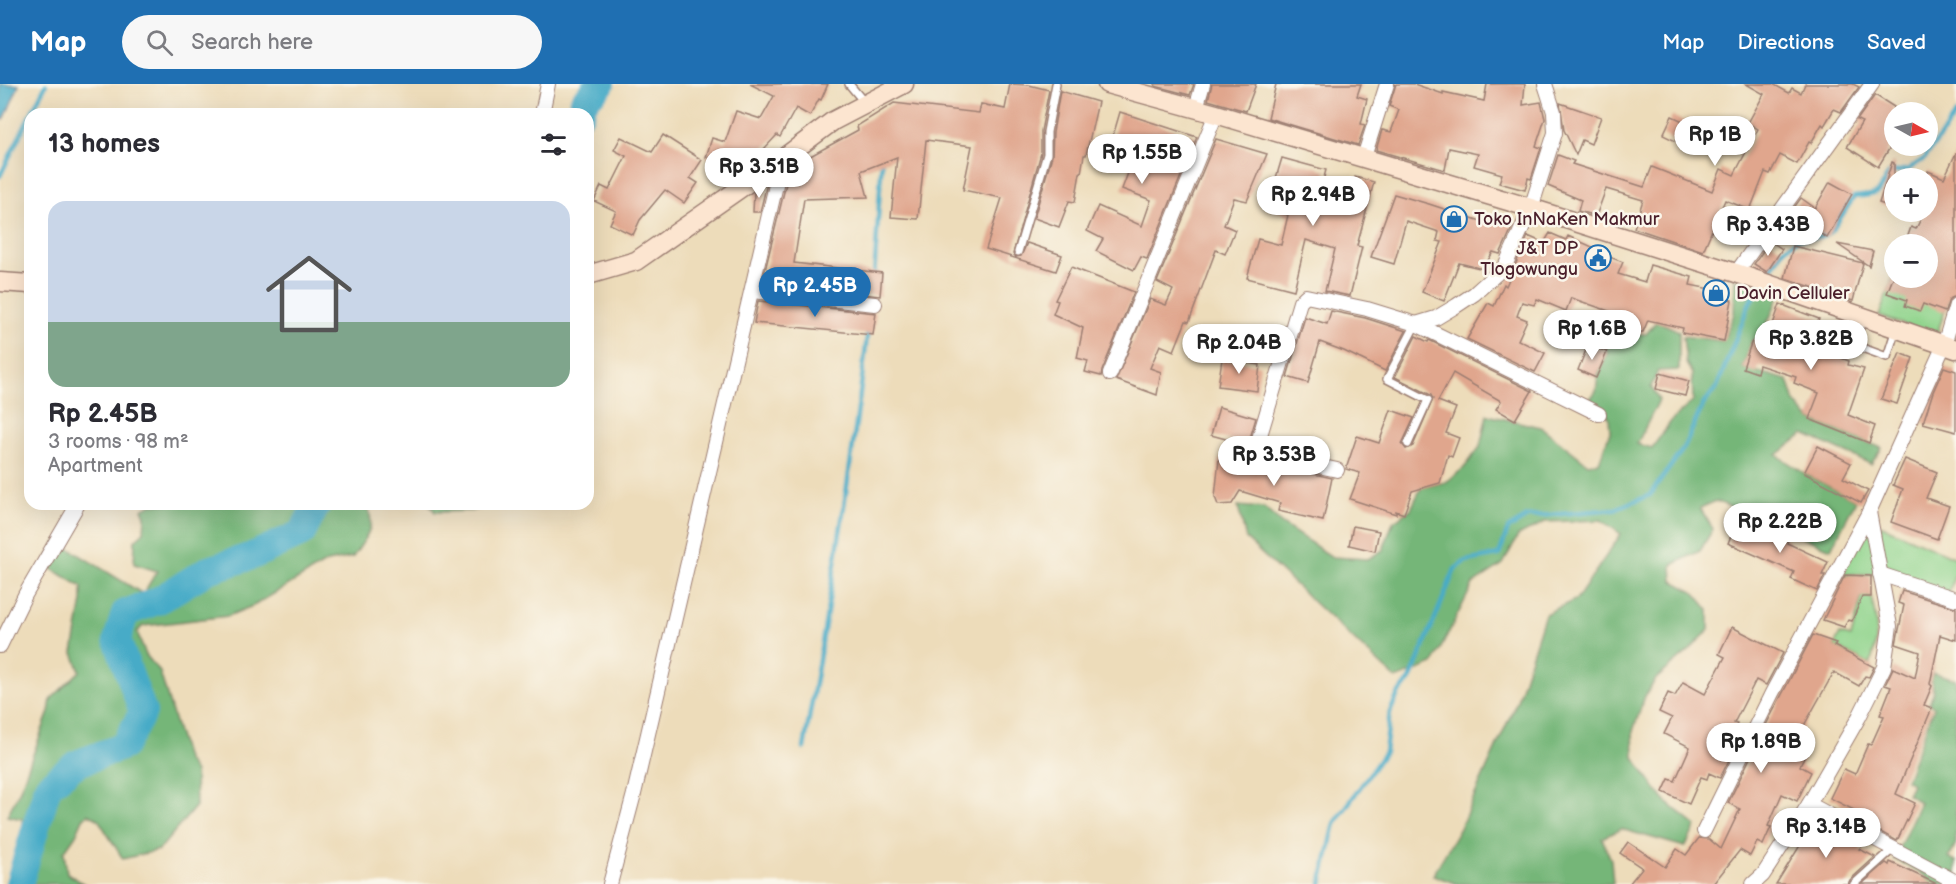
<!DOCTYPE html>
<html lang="en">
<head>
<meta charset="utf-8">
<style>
  body { margin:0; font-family:"Balsamiq Sans",sans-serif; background:#f7f7f7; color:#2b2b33; height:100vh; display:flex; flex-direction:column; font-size:22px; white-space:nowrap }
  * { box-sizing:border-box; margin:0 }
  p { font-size:20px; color:#7c7c81 }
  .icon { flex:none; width:33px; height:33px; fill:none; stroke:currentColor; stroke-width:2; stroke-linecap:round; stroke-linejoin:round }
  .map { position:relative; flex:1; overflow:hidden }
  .details { position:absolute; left:24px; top:24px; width:570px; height:402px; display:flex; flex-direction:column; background:#fff; border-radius:18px; box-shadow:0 6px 24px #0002 }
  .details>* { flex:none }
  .needle { width:39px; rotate:98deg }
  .tools { position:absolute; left:1884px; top:18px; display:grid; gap:12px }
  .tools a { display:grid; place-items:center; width:54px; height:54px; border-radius:50%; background:#fff; box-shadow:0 6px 24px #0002; font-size:30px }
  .price { position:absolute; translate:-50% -51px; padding:0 14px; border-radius:21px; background:#fff; color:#222; font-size:20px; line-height:39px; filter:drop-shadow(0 2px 3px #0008) }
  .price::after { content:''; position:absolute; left:50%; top:36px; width:18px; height:14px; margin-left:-9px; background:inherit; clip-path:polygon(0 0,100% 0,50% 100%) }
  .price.current { background:#1f6fb2; color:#fff }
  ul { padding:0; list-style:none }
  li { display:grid; align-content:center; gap:12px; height:318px; padding:0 24px }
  li span { display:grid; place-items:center; height:186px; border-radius:18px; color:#555 }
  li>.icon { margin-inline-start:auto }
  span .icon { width:108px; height:108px; fill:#fffc; stroke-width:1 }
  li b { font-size:26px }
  h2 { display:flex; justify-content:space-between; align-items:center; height:72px; padding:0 24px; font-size:26px }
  header { display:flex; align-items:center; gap:36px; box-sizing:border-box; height:84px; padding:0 30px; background:#1f6fb2; color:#fff }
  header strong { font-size:28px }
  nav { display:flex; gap:33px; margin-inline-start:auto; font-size:21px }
  .search { width:420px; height:54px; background:#f7f7f7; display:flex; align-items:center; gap:15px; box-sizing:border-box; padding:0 21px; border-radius:33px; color:#7c7c81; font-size:22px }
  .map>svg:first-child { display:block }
</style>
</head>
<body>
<header>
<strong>Map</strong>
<div class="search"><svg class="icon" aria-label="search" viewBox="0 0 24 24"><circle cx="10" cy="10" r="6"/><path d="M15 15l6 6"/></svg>Search here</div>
<nav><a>Map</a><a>Directions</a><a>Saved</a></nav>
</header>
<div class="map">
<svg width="1956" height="800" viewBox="0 0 1956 800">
  <rect width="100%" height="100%" fill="#fbf7ec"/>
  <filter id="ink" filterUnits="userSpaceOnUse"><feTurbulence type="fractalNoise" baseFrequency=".0167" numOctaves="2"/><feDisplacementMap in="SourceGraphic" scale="12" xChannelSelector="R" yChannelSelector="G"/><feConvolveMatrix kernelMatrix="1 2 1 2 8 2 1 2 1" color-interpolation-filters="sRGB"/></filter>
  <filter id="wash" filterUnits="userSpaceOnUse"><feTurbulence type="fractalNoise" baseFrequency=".008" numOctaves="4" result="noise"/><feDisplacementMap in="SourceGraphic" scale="24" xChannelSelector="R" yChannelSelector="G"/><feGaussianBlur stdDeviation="1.35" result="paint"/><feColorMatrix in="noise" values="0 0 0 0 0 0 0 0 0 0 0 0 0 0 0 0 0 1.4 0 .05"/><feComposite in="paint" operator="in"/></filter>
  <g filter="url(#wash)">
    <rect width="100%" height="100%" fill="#eddcba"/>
    <g fill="#91d48d" stroke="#6e7a5c" stroke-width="1.5">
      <polygon points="1911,143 1956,160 1956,196 1936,252 1879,232 1894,190 1894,194 1928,194 1928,160 1905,160"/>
      <polygon points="1871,437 1956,474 1956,486 1948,513 1880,490 1836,490"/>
      <path d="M 1862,513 L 1871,513 C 1878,541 1879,553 1870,581 L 1834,562 L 1840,550 L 1851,553 Z"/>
    </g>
    <g fill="#74b678" stroke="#5f6a52" stroke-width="1.5">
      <polygon points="1735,195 1779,212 1765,245 1751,259 1743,284 1788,296 1795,318 1809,335 1882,364 1871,380 1804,350 1777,371 1804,389 1856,416 1831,465 1716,417 1700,424 1713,445 1700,467 1672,481 1673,497 1694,508 1709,526 1709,546 1690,566 1656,595 1645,612 1633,647 1634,673 1648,694 1664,716 1696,742 1685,763 1621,745 1602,754 1611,776 1613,799 1610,800 1457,800 1433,791 1460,744 1517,617 1545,530 1577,515 1621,450 1601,436 1545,438 1518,452 1503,480 1473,500 1433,580 1396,595 1246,455 1238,422 1264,424 1282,440 1332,473 1368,475 1383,466 1393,438 1411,425 1421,404 1446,398 1464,384 1480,363 1487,331 1541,343 1588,380 1599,378 1610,348 1609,333 1590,315 1596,307 1598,291 1608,268 1596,251 1604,244 1631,250 1646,250 1657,237 1679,247 1679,286 1658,287 1651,303 1659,316 1637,360 1652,364 1672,336 1693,317 1692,290 1686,279 1683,252 1723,257 1734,230"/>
      <path d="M 152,420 L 364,420 C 380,438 364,457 353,473 L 327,478 L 255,521 L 228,532 L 143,542 L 137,548 L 146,571 L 160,588 L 186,675 L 195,688 L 196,722 L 159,766 L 123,775 L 98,735 L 88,730 L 83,735 L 76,751 L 64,768 L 67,789 L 84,800 L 15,800 L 14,780 L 28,750 L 22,735 L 7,732 L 19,708 L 49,628 L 51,615 L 80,587 L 73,569 L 82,517 L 82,503 L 44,480 L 57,457 L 143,510 L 157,487 L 134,480 L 135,456 L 144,448 L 145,432 L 142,425 Z"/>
      <polygon points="429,420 493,420 472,427 435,428"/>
      <path d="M 1933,589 L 1956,595 L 1956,759 L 1949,774 L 1956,777 L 1956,800 L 1924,800 L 1927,793 L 1894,775 L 1920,718 L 1907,710 L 1912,700 L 1906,696 L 1934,623 L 1929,620 C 1933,609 1936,604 1929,594 L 1931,594 Z"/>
    </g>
    <polygon fill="#47abc7" stroke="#486579" stroke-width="1.5" points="0,0 19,1 4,36 0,34"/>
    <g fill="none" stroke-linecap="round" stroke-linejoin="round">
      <g stroke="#47abc7" stroke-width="4.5">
        <polyline points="31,30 46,0"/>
        <polyline points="0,92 30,31"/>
        <polyline points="874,194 882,74"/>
        <path d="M 1764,195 L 1784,165 L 1798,155 L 1826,152 L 1833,145 L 1854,113 C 1880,110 1875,114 1889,89 L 1909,85 L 1925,74 L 1956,30"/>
        <path d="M 804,664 C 828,524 852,385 868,244"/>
        <polyline points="1321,800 1335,739 1385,668 1390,628 1398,610 1410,596 1455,485 1466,477 1499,471 1508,445 1527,433 1615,425 1650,411 1683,365 1703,321 1717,303 1750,218 1760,202"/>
      </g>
      <g stroke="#47abc7" stroke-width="28">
        <polyline points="580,30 584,17 601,0"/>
        <polyline points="19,800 48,702 76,680 124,662 143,628 117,556 125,529 157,517 208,486 252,472 302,449 317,420"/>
      </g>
    </g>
    <g id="blocks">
      <g fill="#e0a68d">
        <polygon points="750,0 828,0 821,16 819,15 810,32 796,24 780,53 777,51 748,82 720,72 719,76 706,73 712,54 725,58 736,27 761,35 774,12"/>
        <polygon points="1010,0 1029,1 1049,6 1041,47 1041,69 1013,170 1016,173 1021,172 1027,159 1062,171 1056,187 986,165 1002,114 963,106 972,62 926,56 918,135 891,133 897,73 861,87 868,113 804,115 794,179 882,189 880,212 762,199 790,83 858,46 857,42 894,19 979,29 981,20 1005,25"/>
        <polygon points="1155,0 1194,0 1190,11 1155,2"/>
        <polygon points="1212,0 1256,0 1246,27 1208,16"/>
        <polygon points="1276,0 1361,0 1357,12 1367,15 1361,40 1365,41 1358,61 1268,34"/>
        <polygon points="1396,0 1414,0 1443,10 1443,8 1484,17 1487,0 1525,0 1523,21 1541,18 1545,35 1536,62 1541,64 1531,95 1528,94 1525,106 1499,99 1502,90 1474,82 1478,70 1449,64 1445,86 1376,66 1382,46 1391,48 1399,26 1389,22"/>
        <polygon points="1746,0 1773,0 1789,9 1792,4 1801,9 1805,0 1853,0 1859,3 1841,28 1834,25 1824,42 1822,40 1811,59 1809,58 1797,80 1780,71 1770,90 1765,88 1750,126 1725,116 1703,167 1634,144 1643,116 1606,105 1596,132 1578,127 1581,116 1548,102 1558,71 1574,77 1572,80 1644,103 1652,83 1712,107 1721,85 1734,91 1758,45 1748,39 1764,10"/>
        <polygon points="1060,7 1098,18 1086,71 1084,71 1081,89 1080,89 1075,118 1069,117 1059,143 1034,134 1052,72 1053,49"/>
        <polygon points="1875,11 1894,23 1894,57 1878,83 1847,63 1862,38 1857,36"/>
        <polygon points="1560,19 1601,33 1591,60 1582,56 1576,71 1564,46"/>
        <polygon points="1120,28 1197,53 1147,175 1141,173 1134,186 1096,167 1103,155 1087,147 1098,122 1142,142 1151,116 1122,105 1131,81 1106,76"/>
        <polygon points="1672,32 1705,47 1696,67 1663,51"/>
        <polygon points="663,51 702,76 690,94 698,99 684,119 665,106 640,136 633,151 610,140 616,127 594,117 601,102 609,106 626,72 614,66 621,53 652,68"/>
        <polygon points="1216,55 1267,70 1247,117 1234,114 1224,141 1235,146 1225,170 1216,166 1189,238 1186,237 1174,267 1160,261 1150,284 1161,288 1157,311 1116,296 1150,215 1166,221 1173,206 1157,198"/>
        <polygon points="1956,69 1956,212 1949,215 1945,228 1923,220 1920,227 1905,222 1907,216 1887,209 1893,194 1928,194 1928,160 1905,160 1911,143 1916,145 1924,128 1928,128 1928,87 1944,94"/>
        <polygon points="1282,74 1326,86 1323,97 1351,106 1355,93 1374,98 1357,162 1362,163 1350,212 1325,207 1335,165 1306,156 1294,206 1247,194 1258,155 1281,161 1288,131 1267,124"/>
        <polygon points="1892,78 1894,79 1894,124 1879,119"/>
        <polygon points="1830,98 1852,110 1827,154 1790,129 1801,114 1815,124"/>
        <polygon points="767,99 760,128 753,128 754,109"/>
        <polygon points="1394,110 1429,120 1481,137 1483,131 1513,142 1500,170 1493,168 1483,185 1459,179 1444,217 1422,208 1442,158 1437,157 1439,148 1406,137 1394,180 1371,173"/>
        <polygon points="1550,149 1566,156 1568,152 1608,170 1607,172 1623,178 1618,190 1645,198 1650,181 1692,193 1690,201 1725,208 1723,214 1732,216 1724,257 1682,249 1683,244 1648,236 1643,248 1622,247 1608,243 1612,228 1571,214 1566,227 1537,215 1534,221 1522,218 1517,232 1527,236 1518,256 1545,269 1535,288 1467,255 1488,219 1494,222 1504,200 1506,202 1528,152 1544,159"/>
        <polygon points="1770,157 1782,165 1767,188 1754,180"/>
        <polygon points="1837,160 1873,167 1869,182"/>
        <polygon points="1793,162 1863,179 1853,217 1785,194"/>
        <polygon points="1071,183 1134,208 1102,287 1101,292 1085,288 1088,277 1077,274 1083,244 1053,230 1058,217 1055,216"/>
        <polygon points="758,217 876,229 873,251 754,239"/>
        <polygon points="1780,220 1819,235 1809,262 1849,277 1848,281 1864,285 1848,331 1875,342 1869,359 1809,335 1819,309 1794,299 1796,293 1759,281 1757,289 1743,284 1751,259 1759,252 1768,255"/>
        <polygon points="1331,227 1365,234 1406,247 1385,287 1344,267 1320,258 1308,299 1287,293 1305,233 1327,240"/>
        <polygon points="1416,252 1428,258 1429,256 1532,307 1515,336 1496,325 1501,317 1453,289 1438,317 1456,324 1446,349 1459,354 1452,373 1448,371 1440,399 1412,407 1404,430 1396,427 1396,430 1350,415 1360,389 1346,385 1357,352 1379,359 1391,326 1414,334 1402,360 1406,365 1413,362 1433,315 1431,311 1395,293"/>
        <polygon points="1588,261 1607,268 1596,294 1578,286"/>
        <polygon points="1900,269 1913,274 1897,320 1881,315"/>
        <polygon points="1222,275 1260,281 1257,307 1218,302"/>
        <polygon points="1944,283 1956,287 1956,348 1923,339 1933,308"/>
        <polygon points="1660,289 1689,297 1685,312 1656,305"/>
        <polygon points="1219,323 1256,334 1248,361 1211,351"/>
        <polygon points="1818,362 1851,379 1843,394 1868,407 1861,419 1804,389"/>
        <polygon points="1219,375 1264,379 1332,394 1323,437 1278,427 1280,419 1240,407 1232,420 1218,421 1215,413"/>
        <polygon points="1905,375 1937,388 1926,414 1949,422 1937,455 1891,438 1903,405 1893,401"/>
        <polygon points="1738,435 1788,456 1787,459 1828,478 1822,491 1825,491 1817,507 1791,495 1794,488 1728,459"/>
        <polygon points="1353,442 1379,447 1375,467 1349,461"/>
        <polygon points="1845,491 1871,492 1871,513 1862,513 1852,537 1848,536 1844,543 1823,536"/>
        <polygon points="1902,507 1956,524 1956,556 1940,551 1930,600 1932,602 1924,621 1932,624 1896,710 1915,719 1897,757 1851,732 1854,726 1830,714 1844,685 1855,690 1868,660 1871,661 1884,632 1880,631 1891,603 1885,601 1893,584 1915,594 1920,568 1896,560 1904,521 1898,519"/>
        <polygon points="1732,543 1783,569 1766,601 1756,596 1734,639 1737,640 1731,655 1738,658 1720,694 1709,689 1707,695 1701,693 1689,720 1663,708 1669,695 1675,697 1690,663 1664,650 1672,634 1659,628 1668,609 1675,612 1683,598 1705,610 1725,573 1719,570"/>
        <polygon points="1813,551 1836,559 1834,562 1874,583 1869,593 1865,592 1859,602 1834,588 1792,663 1806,670 1800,682 1811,688 1797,717 1782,710 1768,742 1771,743 1763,761 1757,758 1750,772 1740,766 1713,800 1629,800 1642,784 1620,769 1628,758 1665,783 1677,765 1686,771 1699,754 1709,755 1721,765 1740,725 1728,719 1754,666 1762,670 1774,649 1765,643"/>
        <polygon points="1814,739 1841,753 1843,748 1864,760 1859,765 1875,773 1850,796 1848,800 1776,800"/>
        <polygon points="1890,778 1937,800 1862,800 1886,779 1889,781"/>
      </g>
    </g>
  </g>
  <g filter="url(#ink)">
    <use href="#blocks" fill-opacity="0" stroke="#9c7e72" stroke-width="1.5"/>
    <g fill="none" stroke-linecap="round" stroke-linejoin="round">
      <g stroke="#9c7e72" stroke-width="10">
        <g id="service">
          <polyline points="849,0 864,18"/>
          <polyline points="1018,168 1047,70 1047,48 1056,0"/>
          <polyline points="1863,234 1854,261 1887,273 1896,245"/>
          <polyline points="1408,360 1428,316 1387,295 1416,240"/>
          <polyline points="1854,800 1893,765"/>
        </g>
      </g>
      <g stroke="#9c7e72" stroke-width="16">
        <g id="minor">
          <polyline points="1196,24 1203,0"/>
          <polyline points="542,30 548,0"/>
          <polyline points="1364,73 1387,0"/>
          <polyline points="1736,189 1872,0"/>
          <polyline points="752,207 875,220"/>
          <polyline points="1416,240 1436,234 1456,222 1474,210 1505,182 1531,124 1555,49 1554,28 1545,0"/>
          <polyline points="1110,290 1216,30"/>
          <polyline points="1337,386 1255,368 1300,218 1306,212 1367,225 1416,240 1599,330"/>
          <polyline points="1880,490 1956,515"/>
          <polyline points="0,562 25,511 78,420"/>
          <polyline points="1809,720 1956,798"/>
          <polyline points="1704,747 1772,609 1869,428"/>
          <polyline points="610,800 634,710 782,75"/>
          <polyline points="1753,800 1763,791 1809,720 1859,633 1884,583 1890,542 1869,428 1944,261 1956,221"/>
        </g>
      </g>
      <g stroke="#9c7e72" stroke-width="21">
        <g id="secondary">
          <polyline points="1107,0 1216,30 1531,124 1736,189 1956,265"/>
          <polyline points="588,191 636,177 782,75 833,37 904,0"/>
          <polyline points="0,198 30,200"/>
        </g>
      </g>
      <use href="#service" stroke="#fff" stroke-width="7"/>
      <use href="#minor" stroke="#fff" stroke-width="14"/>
      <use href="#secondary" stroke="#fce5d0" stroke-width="18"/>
    </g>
  </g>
  <defs>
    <g id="shop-ring" transform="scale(1.35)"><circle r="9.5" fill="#fbf7ec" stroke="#1f6fb2" stroke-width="1.5"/><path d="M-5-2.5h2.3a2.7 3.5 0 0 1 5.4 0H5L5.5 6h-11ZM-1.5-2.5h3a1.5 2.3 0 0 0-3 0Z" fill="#1f6fb2"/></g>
    <g id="civic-ring" transform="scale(1.35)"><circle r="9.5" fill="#fbf7ec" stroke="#1f6fb2" stroke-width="1.5"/><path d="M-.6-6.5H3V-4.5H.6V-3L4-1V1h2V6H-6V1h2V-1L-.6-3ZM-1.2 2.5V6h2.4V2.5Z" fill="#1f6fb2"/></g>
  </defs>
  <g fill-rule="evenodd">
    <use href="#shop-ring" x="1454" y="135"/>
    <use href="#civic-ring" x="1598" y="174"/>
    <use href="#shop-ring" x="1716" y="209"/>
  </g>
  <g text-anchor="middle" stroke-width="5" stroke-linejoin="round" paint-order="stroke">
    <g font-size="18" fill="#4a1f2b" stroke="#fbf7ec" text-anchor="start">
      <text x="1474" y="141">Toko InNaKen Makmur</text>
      <text x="1578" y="170" text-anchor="end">J&amp;T DP<tspan x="1578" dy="21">Tlogowungu</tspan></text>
      <text x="1736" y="215">Davin Celluler</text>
    </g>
  </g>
</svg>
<div class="tools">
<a><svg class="needle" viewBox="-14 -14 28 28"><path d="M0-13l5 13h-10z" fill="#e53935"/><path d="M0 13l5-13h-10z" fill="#7c7c81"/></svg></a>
<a>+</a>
<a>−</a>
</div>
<b class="price" style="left:1715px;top:83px">Rp 1B</b>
<b class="price" style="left:1142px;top:101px">Rp 1.55B</b>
<b class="price" style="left:759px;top:115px">Rp 3.51B</b>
<b class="price" style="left:1313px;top:143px">Rp 2.94B</b>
<b class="price" style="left:1768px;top:173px">Rp 3.43B</b>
<b class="price current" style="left:815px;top:234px">Rp 2.45B</b>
<b class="price" style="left:1592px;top:277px">Rp 1.6B</b>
<b class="price" style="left:1811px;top:287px">Rp 3.82B</b>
<b class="price" style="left:1239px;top:291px">Rp 2.04B</b>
<b class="price" style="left:1274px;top:403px">Rp 3.53B</b>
<b class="price" style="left:1780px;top:470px">Rp 2.22B</b>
<b class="price" style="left:1761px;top:690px">Rp 1.89B</b>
<b class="price" style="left:1826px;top:775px">Rp 3.14B</b>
<section class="details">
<h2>13 homes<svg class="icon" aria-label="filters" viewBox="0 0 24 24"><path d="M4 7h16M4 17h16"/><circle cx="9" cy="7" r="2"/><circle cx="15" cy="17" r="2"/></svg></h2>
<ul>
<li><span style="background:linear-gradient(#c9d6e8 65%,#7fa58c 0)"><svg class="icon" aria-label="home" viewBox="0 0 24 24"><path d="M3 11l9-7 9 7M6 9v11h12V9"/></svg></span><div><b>Rp 2.45B</b><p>3 rooms · 98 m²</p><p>Apartment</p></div></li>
</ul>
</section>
</div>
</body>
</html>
